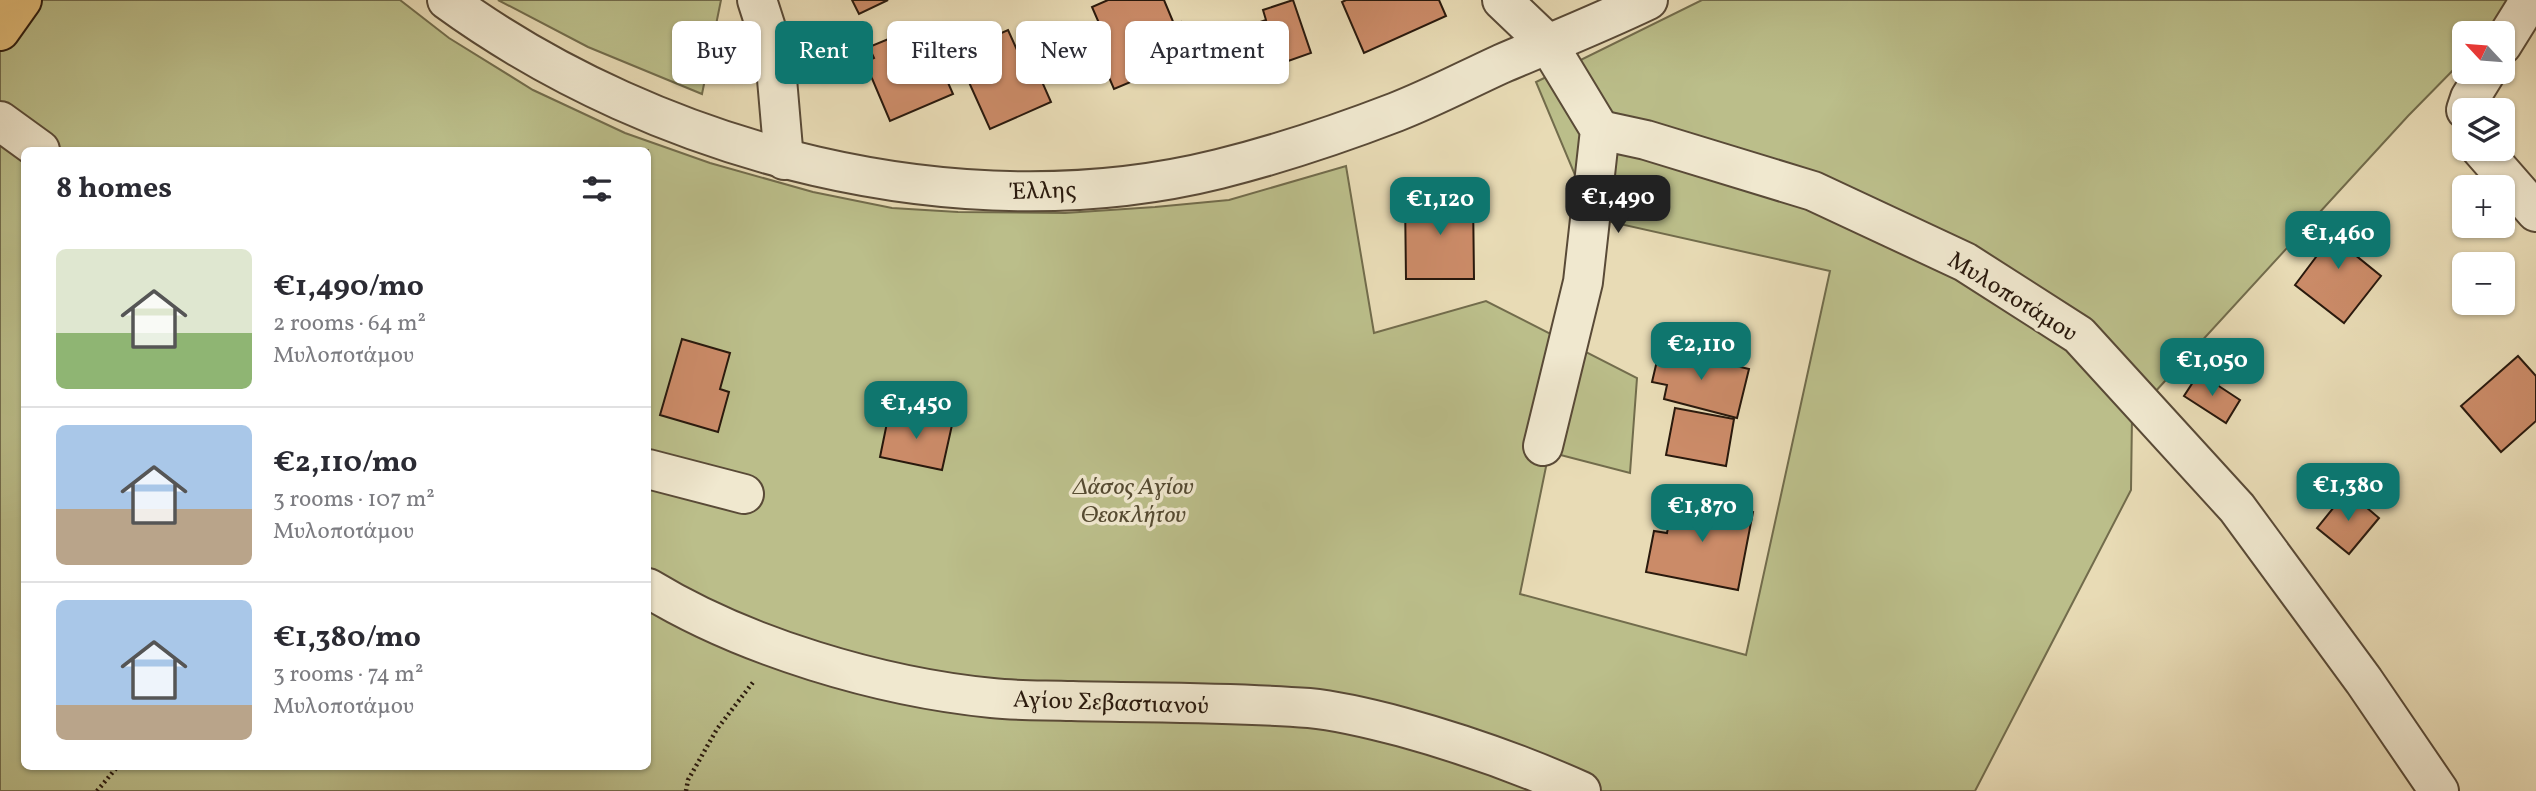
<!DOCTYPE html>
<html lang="en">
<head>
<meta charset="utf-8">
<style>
  body { margin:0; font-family:Vollkorn,serif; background:#f2f2f3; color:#2b2b33; height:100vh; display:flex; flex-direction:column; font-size:26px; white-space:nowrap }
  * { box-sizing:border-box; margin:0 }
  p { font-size:23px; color:#7c7c81 }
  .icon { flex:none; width:38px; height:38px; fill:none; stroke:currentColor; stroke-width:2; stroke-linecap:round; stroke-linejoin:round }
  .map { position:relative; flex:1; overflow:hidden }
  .panel { position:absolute; left:21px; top:147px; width:630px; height:623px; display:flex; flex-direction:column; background:#fff; border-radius:10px; box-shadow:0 2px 5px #0004 }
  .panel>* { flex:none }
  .banner { position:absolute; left:672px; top:21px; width:665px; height:63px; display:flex; gap:14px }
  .needle { width:46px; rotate:296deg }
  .buttons { position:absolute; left:2452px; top:21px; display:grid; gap:14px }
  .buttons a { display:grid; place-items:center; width:63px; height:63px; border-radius:10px; background:#fff; box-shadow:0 2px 5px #0004; font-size:35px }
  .price { position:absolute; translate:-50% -60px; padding:0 16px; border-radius:14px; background:#0f766e; color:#fff; font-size:23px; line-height:46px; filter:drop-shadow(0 2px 4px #0008) }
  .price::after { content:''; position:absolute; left:50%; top:42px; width:21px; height:16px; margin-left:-10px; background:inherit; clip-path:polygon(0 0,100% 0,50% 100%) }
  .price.on { background:#222; color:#fff }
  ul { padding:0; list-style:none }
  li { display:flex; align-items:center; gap:21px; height:175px; padding:0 35px }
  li+li { border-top:2px solid #e1e1e2 }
  li span { display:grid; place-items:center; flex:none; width:196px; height:140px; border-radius:10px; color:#555 }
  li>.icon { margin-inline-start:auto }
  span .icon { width:84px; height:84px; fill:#fffc; stroke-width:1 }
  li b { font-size:30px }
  h2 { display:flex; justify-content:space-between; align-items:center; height:84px; padding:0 35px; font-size:30px }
  .chip { padding:0 24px; border-radius:10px; background:#fff; box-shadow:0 2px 5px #0004; font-size:24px; line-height:63px }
  .chip.on { background:#0f766e; color:#fff }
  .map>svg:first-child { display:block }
</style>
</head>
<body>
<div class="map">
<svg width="2536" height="791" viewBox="0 0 2536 791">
  <rect width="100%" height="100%" fill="#e8dbb5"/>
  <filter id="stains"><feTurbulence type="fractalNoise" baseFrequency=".00286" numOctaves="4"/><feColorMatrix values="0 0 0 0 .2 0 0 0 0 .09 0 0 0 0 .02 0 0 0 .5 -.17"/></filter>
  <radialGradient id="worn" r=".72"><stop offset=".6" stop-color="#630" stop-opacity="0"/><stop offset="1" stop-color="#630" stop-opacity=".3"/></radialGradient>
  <g fill="#bbbe8a" stroke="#726c4c" stroke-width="2" fill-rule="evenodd">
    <path d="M 0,0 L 400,0 L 449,38 L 533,90 L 625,133 L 710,163 L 813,192 L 892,208 L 958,212 L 1065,213 L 1155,207 L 1229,200 L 1346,166 L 1374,333 L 1486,301 L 1637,378 L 1630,473 L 1549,452 L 1520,594 L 1746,655 L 1830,271 L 1593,218 L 1536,82 L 1702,0 L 2513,0 L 2489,33 L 2464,33 L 2464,59 L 2408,116 L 2132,417 L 2131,490 L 1975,791 L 0,791 ZM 24,150 L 648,150 L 648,766 L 24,766 Z"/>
    <polygon points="498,0 721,0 702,94 588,47"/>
  </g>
  <g fill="#cb8b68" stroke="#29190d" stroke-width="2">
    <polygon points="852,0 888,0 859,14"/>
    <polygon points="1108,0 1164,0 1174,24 1181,22 1195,55 1114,89 1098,52 1109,46 1092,7"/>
    <polygon points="1293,0 1311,53 1248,75 1240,51 1247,48 1240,29 1266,20 1263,10"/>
    <polygon points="1346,0 1439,0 1446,16 1364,53 1342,2"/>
    <polygon points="915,28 931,65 939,62 953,94 890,121 865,62 874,58 869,47"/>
    <polygon points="1008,30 1027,72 1036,68 1051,102 990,129 963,69 972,65 965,49"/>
    <polygon points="1473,195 1474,279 1406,279 1405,197"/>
    <polygon points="2338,215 2367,237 2354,254 2381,276 2344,323 2295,285 2316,257 2309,252"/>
    <polygon points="682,339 730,353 720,389 729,392 718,432 660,415"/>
    <polygon points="1660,348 1749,369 1737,418 1664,399 1667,385 1652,382"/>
    <polygon points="2518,356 2536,376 2536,421 2501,452 2461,406"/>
    <polygon points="2199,373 2240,400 2226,423 2184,396"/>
    <polygon points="1675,408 1734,419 1726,466 1666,455"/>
    <polygon points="889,413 952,425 942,470 880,457"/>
    <polygon points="2347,491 2379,518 2349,554 2317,528"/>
    <polygon points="1674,497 1753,512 1738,590 1646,572 1654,531 1667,533"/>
  </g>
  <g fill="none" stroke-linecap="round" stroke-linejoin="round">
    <g stroke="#594a37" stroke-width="42">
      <g id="minor">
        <path d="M 447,0 C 659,154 961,233 1219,169 C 1279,154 1339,134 1396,112 C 1432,98 1466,80 1501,64 C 1550,43 1600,23 1648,0"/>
        <polyline points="757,0 775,56 784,160"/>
        <polyline points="1502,0 1548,44 1600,130 1583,282 1543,446"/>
        <polyline points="2502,45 2530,0"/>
        <polyline points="2466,110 2470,98 2486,72"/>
        <polyline points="0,121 40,150"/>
        <polyline points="1600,130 1646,140 1813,191 1965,262 2079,335 2237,508 2364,681 2439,791"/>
        <polyline points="2481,149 2536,212"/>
        <polyline points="648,469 744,494"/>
        <path d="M 648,588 C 745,647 880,687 992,698 C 1018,701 1045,700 1072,701 C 1151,703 1231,702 1309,708 C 1340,711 1372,719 1402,727 C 1464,744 1523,765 1581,791"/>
      </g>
    </g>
    <g stroke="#29190d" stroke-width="42">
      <polyline id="major" points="0,31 22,0"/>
    </g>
    <g stroke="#29190d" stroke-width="4.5" stroke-dasharray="2 3.5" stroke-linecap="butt">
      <polyline points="97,791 118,766"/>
      <polyline points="686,791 688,780 717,729 754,681"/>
    </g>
    <use href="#minor" stroke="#f0e8cf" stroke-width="38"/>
    <use href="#major" stroke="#e4be7a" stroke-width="38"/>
  </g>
  <g text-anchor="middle" stroke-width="7" stroke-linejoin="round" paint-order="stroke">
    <g font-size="24" fill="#29190d" stroke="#f0e8cf">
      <text transform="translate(1044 190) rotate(-2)" y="8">Έλλης</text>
      <text transform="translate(2013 296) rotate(32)" y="8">Μυλοποτάμου</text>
      <text transform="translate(1111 702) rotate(2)" y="8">Αγίου Σεβαστιανού</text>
    </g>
    <g font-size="24" font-style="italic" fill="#554b32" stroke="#f0e8cf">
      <text x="1133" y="494">Δάσος Αγίου<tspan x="1133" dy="28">Θεοκλήτου</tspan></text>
    </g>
  </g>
  <rect width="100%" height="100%" filter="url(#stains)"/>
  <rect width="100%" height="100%" fill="url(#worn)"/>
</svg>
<div class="buttons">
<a><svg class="needle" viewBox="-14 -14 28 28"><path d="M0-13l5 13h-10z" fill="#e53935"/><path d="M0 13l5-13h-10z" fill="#7c7c81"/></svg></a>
<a><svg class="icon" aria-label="layers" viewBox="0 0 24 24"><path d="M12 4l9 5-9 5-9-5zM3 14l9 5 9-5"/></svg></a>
<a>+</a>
<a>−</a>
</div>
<b class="price on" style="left:1618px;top:235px">€1,490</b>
<b class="price" style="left:1440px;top:237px">€1,120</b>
<b class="price" style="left:2338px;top:271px">€1,460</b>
<b class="price" style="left:1701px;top:382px">€2,110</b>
<b class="price" style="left:2212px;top:398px">€1,050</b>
<b class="price" style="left:916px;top:441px">€1,450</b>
<b class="price" style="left:2348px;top:523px">€1,380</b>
<b class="price" style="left:1702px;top:544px">€1,870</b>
<div class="banner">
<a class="chip">Buy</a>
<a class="chip on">Rent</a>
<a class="chip">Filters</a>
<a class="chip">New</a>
<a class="chip">Apartment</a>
</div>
<section class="panel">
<h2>8 homes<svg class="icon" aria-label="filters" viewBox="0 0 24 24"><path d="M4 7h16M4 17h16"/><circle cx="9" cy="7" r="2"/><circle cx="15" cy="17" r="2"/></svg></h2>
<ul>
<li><span style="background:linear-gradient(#dfe7d0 60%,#8fb573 0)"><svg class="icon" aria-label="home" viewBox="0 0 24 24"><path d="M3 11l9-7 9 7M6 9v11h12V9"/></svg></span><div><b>€1,490/mo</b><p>2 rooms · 64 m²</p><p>Μυλοποτάμου</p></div></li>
<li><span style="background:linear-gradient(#a9c7e8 60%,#b9a48a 0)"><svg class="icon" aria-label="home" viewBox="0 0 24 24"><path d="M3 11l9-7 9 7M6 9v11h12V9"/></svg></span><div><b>€2,110/mo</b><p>3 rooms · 107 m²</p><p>Μυλοποτάμου</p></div></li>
<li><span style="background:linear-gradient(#a9c7e8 75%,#b9a48a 0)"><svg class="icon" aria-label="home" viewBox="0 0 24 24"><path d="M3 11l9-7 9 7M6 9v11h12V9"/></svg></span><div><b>€1,380/mo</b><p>3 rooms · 74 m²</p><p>Μυλοποτάμου</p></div></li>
</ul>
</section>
</div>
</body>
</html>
